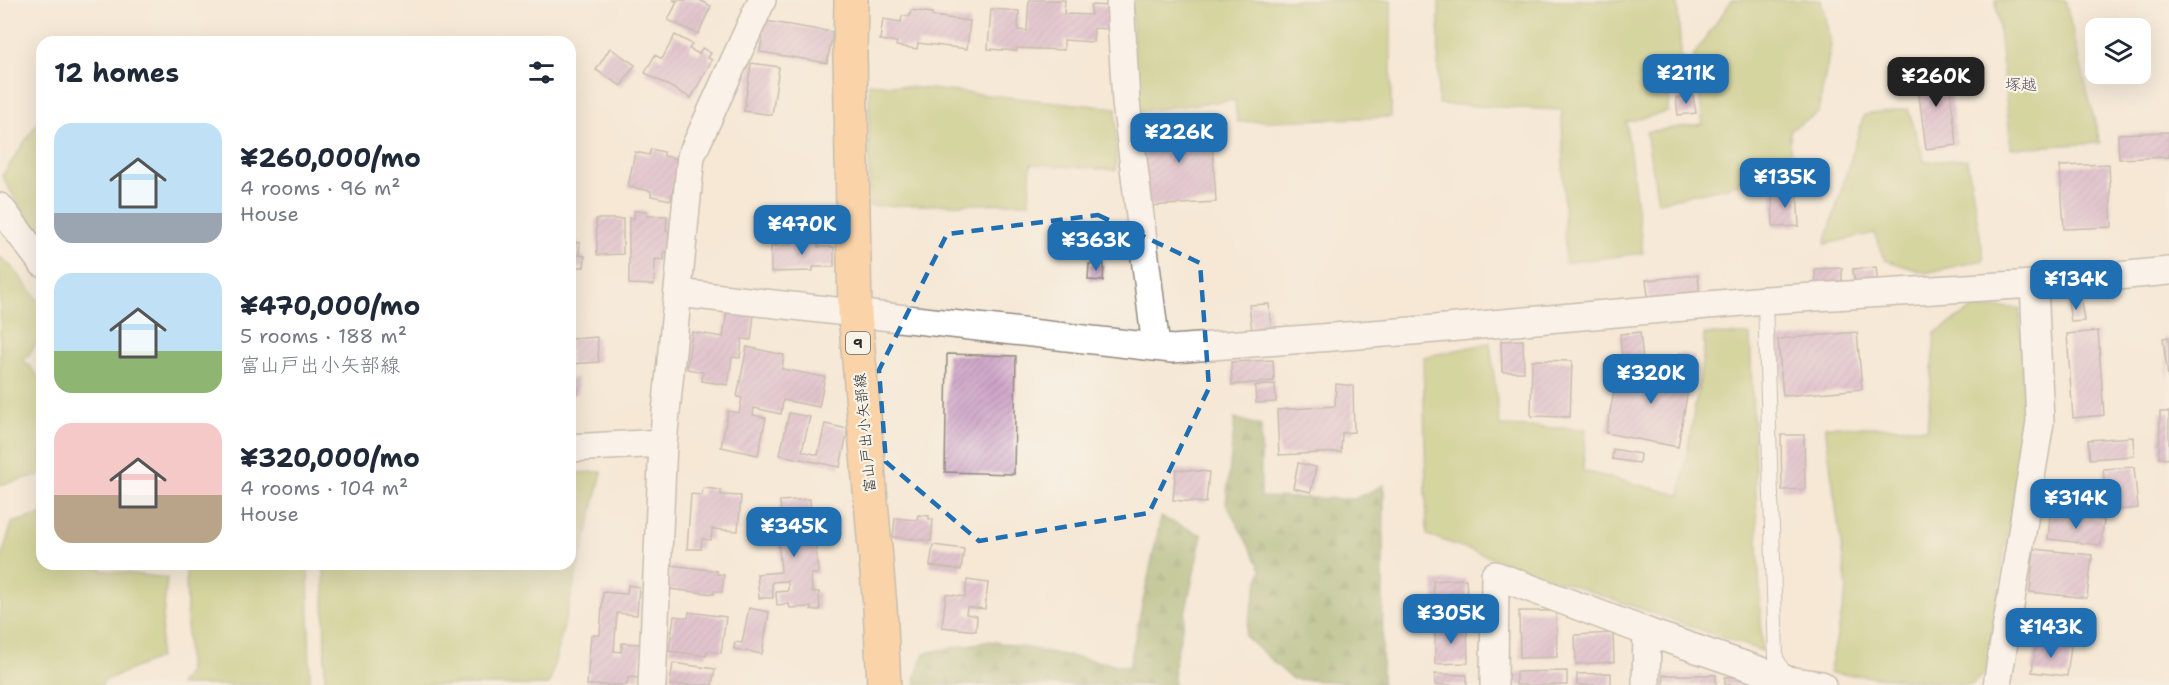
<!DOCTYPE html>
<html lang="en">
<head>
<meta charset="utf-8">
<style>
  body { margin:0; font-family:"Shantell Sans","Klee One",sans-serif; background:#f6f6f7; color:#1f2937; height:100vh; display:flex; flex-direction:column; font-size:22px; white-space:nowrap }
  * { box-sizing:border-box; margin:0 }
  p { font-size:20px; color:#747a83 }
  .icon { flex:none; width:33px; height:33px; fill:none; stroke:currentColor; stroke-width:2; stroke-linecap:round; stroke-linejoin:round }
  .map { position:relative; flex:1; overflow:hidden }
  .drawer { position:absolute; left:36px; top:36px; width:540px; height:534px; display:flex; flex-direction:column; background:#fff; border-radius:18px; box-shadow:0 6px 24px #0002 }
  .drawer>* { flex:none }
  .buttons { position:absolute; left:2085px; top:18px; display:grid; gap:12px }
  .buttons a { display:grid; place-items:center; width:66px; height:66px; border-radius:12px; background:#fff; box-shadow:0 6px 24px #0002; font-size:30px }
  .price { position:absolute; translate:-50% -51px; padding:0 14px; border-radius:12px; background:#1f6fb2; color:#fff; font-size:20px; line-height:39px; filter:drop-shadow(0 2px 3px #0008) }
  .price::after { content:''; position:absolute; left:50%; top:36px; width:18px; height:14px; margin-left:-9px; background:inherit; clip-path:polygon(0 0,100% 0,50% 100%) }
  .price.on { background:#222; color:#fff }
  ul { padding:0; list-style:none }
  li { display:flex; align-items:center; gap:18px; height:150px; padding:0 18px }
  li span { display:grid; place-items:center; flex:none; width:168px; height:120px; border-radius:18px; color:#555 }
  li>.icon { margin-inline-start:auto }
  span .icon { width:72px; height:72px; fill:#fffc; stroke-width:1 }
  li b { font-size:26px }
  h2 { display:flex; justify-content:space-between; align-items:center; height:72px; padding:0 18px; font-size:26px }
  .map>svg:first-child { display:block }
</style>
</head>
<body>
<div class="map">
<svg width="2169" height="685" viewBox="0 0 2169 685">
  <defs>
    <pattern id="forest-firs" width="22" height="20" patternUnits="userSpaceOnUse" patternTransform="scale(1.5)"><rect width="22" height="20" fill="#8aa557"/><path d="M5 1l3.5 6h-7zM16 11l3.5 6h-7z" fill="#718748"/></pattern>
    <pattern id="building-hatch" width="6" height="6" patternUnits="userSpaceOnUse" patternTransform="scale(1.5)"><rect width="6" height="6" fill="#c899c5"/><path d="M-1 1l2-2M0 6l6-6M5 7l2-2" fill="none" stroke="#a37da0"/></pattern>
  </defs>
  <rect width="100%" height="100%" fill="#f7f3e8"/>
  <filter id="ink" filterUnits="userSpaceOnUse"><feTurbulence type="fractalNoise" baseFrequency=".0167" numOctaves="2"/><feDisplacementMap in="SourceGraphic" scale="12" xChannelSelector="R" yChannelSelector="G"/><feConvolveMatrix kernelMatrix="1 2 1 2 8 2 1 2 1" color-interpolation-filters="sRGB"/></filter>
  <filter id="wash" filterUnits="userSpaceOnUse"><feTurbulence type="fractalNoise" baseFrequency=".008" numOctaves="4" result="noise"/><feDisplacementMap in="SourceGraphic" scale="24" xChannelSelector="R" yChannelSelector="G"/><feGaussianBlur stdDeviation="1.35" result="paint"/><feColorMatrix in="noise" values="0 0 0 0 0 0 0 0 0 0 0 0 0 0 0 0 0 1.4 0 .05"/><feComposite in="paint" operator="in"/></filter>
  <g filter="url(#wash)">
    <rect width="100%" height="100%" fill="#f6e8d6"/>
    <g fill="#aebe61" stroke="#6c7446" stroke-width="1.5">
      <polygon points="1131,0 1391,0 1391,117 1237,122 1235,100 1138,111"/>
      <polygon points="1439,0 1677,0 1682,66 1671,67 1668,112 1626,122 1643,253 1565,263 1562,110 1438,104"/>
      <polygon points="1732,0 1821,0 1831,45 1818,113 1790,130 1791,173 1658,202 1646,132 1703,124 1694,55"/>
      <polygon points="1996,0 2065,0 2100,143 2011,148"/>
      <polygon points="869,83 1116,108 1116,170 1031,164 1029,203 869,206"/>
      <polygon points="1908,109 1925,162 1967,159 1984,260 1926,273 1885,260 1875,233 1825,244 1864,115"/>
      <polygon points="42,116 42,244 2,176"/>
      <polygon points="0,257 14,269 42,305 42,337 24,360 42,381 42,474 0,485"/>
      <polygon points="1974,308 2020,308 2024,424 1986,673 1971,685 1829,673 1847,589 1825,426 1927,428 1935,333"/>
      <polygon points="1704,334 1750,335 1762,651 1427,535 1423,357 1490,343 1500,426 1586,429 1583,471 1680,495 1704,351"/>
      <polygon points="602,472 549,685 325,685 324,564 570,564 570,473"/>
      <polygon points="42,514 42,564 100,564 102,570 167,578 159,658 103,681 103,685 0,685 0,562 12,523"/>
      <polygon points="186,564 308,564 310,685 179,685 188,672"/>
    </g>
    <g fill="url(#forest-firs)" stroke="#5a6841" stroke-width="1.5">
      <polygon points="1235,418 1261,426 1261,497 1354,499 1384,485 1382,685 1292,679 1245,636 1261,569 1226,503"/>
      <polygon points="1161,517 1202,535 1174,666 1174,685 916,685 915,678 924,653 990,641 1129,667"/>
    </g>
    <g id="blocks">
      <g fill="url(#building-hatch)">
        <polygon points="673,0 699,0 711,6 698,34 668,20 677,2"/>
        <polygon points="1029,0 1065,0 1064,14 1091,15 1091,5 1112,6 1110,29 1094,28 1093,42 1064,40 1064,50 1017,48 1017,51 988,49 991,9 1019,11 1018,30 1027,31"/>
        <polygon points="911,10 932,13 932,16 970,21 967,49 918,43 917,49 896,46 897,42 880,40 883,19 901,22 902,16 910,16"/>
        <polygon points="765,21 833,32 827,63 760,52"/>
        <polygon points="675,35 692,44 689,49 699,54 702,48 711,53 708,58 712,60 691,98 645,73 655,55 662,59"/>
        <polygon points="610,48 635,65 621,86 596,70"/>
        <polygon points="751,63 779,67 772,115 744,111"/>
        <polygon points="1947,68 1957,145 1926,149 1916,72"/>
        <polygon points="1693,95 1696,113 1678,115 1676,98"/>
        <polygon points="1211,123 1216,202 1147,206 1142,127"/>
        <polygon points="2169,132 2169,157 2119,159 2118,134"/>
        <polygon points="651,149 664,152 664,156 679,159 671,200 651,196 651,191 628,187 635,152 649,155"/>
        <polygon points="2109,164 2112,227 2064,229 2060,166"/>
        <polygon points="1797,190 1799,226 1773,227 1772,191"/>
        <polygon points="634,211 647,211 647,216 667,216 666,231 669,231 669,252 664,252 664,260 655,259 654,285 629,284 629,218 634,218"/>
        <polygon points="596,219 623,219 623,254 597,255"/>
        <polygon points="800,235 818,235 818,247 834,247 834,267 813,267 813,271 771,272 771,246 792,245 792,241 800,241"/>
        <polygon points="570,242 580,243 579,255 585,256 584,267 575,267 572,300 570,300"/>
        <polygon points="1089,264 1104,264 1103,281 1088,280"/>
        <polygon points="1876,267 1878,286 1855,289 1853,269"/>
        <polygon points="1842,268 1842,292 1816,293 1815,269"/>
        <polygon points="1698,275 1700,299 1649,304 1646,280"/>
        <polygon points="2081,300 2084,321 2071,322 2068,301"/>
        <polygon points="1269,304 1271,328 1252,331 1249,305"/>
        <polygon points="727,311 754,315 751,340 742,339 740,358 732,357 728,385 702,381 703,372 687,369 692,332 723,337"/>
        <polygon points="2098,331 2104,415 2073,418 2067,334"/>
        <polygon points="1640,332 1644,370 1623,371 1620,334"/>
        <polygon points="1857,332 1862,389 1783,396 1778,339"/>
        <polygon points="597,337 599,362 570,364 570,339"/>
        <polygon points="2169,337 2169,377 2168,378 2163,338"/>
        <polygon points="1523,340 1524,372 1502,372 1501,341"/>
        <polygon points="747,347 784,355 782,369 825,377 819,407 783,400 781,414 754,408 753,415 766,418 758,455 721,447 728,411 739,413 742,398 737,397"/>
        <polygon points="1680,353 1694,356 1678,447 1606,433 1618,370 1676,381"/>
        <polygon points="947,354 1016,356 1014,474 945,472"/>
        <polygon points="1273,360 1274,381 1232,385 1231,362"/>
        <polygon points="1532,360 1572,361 1570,417 1531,416"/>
        <polygon points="577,378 578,394 570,394 570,379"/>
        <polygon points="1275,384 1276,402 1256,403 1255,386"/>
        <polygon points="1336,384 1353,386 1354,432 1342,433 1341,452 1279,455 1277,410 1335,406"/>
        <polygon points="2160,412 2169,412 2169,459 2159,458"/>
        <polygon points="789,413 810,417 802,451 818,455 825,424 848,429 840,467 780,455"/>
        <polygon points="1781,435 1804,435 1805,489 1782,490"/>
        <polygon points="2133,437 2134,456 2090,459 2088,440"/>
        <polygon points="1613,449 1640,454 1639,463 1612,459"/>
        <polygon points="1298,463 1316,467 1311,492 1293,488"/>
        <polygon points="2134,467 2138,508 2107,511 2103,469"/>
        <polygon points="1176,469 1209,472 1206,503 1173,500"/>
        <polygon points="2074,484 2081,484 2082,506 2075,507"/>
        <polygon points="703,488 721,490 721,495 741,496 738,531 712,529 711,540 702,539 701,549 687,549 691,494 702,495"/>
        <polygon points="810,499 812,532 815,532 818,574 811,574 812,592 819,592 820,610 811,610 811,607 790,608 789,604 777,605 776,592 788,591 788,581 772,582 773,598 759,598 757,574 781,572 777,527 782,527 780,501"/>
        <polygon points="918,515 929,516 929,519 933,519 931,541 893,537 895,518 917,520"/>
        <polygon points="2050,515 2104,520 2101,545 2048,539"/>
        <polygon points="933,545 964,549 961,570 930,566"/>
        <polygon points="2034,549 2092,555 2087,598 2030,592"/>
        <polygon points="671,565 717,571 717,574 724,575 722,592 714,591 714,594 668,589"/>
        <polygon points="1466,579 1468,614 1435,616 1433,581"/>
        <polygon points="967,580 988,583 985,609 967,607 966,614 977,616 976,631 942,627 946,594 965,597"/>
        <polygon points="628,585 639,587 637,615 617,613 614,651 621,652 622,643 642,644 639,678 628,677 627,685 587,685 591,635 600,635 603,592 627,594"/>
        <polygon points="749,608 769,612 762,654 734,649 735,642 742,643"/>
        <polygon points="1519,611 1556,611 1557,657 1520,658"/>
        <polygon points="689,612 726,617 721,653 707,651 706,656 669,651 674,616 688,618"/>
        <polygon points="1435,627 1467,627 1468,663 1435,664"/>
        <polygon points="1613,633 1614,662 1576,664 1575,635"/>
        <polygon points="2036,641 2071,646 2067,676 2032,672"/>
        <polygon points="673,663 715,669 712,685 670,685"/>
        <polygon points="1567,671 1567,685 1516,685 1516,672"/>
        <polygon points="1611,673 1611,685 1577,685 1577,674"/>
        <polygon points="1435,674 1467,675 1467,685 1435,685"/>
        <rect x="1663" y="675" width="53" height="10"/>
        <rect x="1725" y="677" width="22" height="8"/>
      </g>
    </g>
  </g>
  <g filter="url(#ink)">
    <use href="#blocks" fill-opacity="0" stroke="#908a80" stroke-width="1.5"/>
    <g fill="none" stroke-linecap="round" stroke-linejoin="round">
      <g stroke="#908a80" stroke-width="16">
        <polyline id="lane" points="1765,300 1776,658 1787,678"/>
      </g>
      <g stroke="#908a80" stroke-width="30">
        <g id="street">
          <polyline points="1120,0 1126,102 1156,347"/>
          <polyline points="0,207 42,263"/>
          <polyline points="678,293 1172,349 1412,331 1765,300 2034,284 2169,271"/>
          <polyline points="570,448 663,443"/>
          <polyline points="652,685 663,443 691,156 762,0"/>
          <polyline points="1494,685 1495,575 1647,632 1788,680 1822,685"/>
          <polyline points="1646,685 1647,632"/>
          <polyline points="1997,685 2040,422 2034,284"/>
        </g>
      </g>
      <g stroke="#908a80" stroke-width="36">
        <polyline id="primary" points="851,0 850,54 855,314 880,607 884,685"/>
      </g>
      <use href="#lane" stroke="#fff" stroke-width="14"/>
      <use href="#street" stroke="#fff" stroke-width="27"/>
      <use href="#primary" stroke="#ffbb71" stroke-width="33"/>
    </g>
  </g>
  <path d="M0 0H2169V685H0ZM 1098,215 L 1200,263 L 1209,388 L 1149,513 L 979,541 L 886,462 L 879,370 L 947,234 Z" fill="#f6e8d6" fill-opacity=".55" fill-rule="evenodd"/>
  <path fill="none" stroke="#1f6fb2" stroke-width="4.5" stroke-dasharray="12 8" stroke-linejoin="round" d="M 1098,215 L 1200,263 L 1209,388 L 1149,513 L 979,541 L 886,462 L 879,370 L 947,234 Z"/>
  <g text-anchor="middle" stroke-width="4.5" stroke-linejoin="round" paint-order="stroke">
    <rect fill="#f7f3e8" stroke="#686764" stroke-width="1.5" x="846" y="332" width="24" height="22" rx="4.5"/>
    <g font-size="14" font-weight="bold" fill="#2b2b2b">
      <text x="858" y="348">9</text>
    </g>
    <g font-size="15" fill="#2b2b2b" stroke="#f7f3e8">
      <text transform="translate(865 433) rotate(-95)" y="5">富山戸出小矢部線</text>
    </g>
    <g font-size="16" fill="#625261" stroke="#f7f3e8">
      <text x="2021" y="90">塚越</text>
    </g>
  </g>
</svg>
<div class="buttons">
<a><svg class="icon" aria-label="layers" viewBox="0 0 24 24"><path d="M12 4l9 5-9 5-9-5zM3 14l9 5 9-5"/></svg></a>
</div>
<b class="price" style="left:1686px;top:105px">¥211K</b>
<b class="price on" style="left:1936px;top:108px">¥260K</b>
<b class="price" style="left:1179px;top:164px">¥226K</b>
<b class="price" style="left:1785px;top:209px">¥135K</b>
<b class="price" style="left:802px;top:256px">¥470K</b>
<b class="price" style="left:1096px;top:272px">¥363K</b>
<b class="price" style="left:2076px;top:311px">¥134K</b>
<b class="price" style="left:1651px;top:405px">¥320K</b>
<b class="price" style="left:2076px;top:530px">¥314K</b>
<b class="price" style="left:794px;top:558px">¥345K</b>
<b class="price" style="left:1451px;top:645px">¥305K</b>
<b class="price" style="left:2051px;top:659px">¥143K</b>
<section class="drawer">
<h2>12 homes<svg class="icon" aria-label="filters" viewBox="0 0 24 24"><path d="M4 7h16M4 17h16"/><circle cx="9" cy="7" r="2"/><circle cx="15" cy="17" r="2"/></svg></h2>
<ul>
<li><span style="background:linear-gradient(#bfe0f5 75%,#9aa5b1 0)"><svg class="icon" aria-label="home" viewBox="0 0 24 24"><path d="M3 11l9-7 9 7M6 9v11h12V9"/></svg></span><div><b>¥260,000/mo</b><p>4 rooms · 96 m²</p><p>House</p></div></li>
<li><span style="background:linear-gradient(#bfe0f5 65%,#8fb573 0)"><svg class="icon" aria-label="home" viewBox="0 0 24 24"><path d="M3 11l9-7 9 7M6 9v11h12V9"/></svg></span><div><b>¥470,000/mo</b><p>5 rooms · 188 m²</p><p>富山戸出小矢部線</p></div></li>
<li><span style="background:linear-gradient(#f6c9c9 60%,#b9a48a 0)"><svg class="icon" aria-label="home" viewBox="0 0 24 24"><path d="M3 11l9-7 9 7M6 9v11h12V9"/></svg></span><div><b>¥320,000/mo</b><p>4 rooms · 104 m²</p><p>House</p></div></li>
</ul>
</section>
</div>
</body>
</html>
